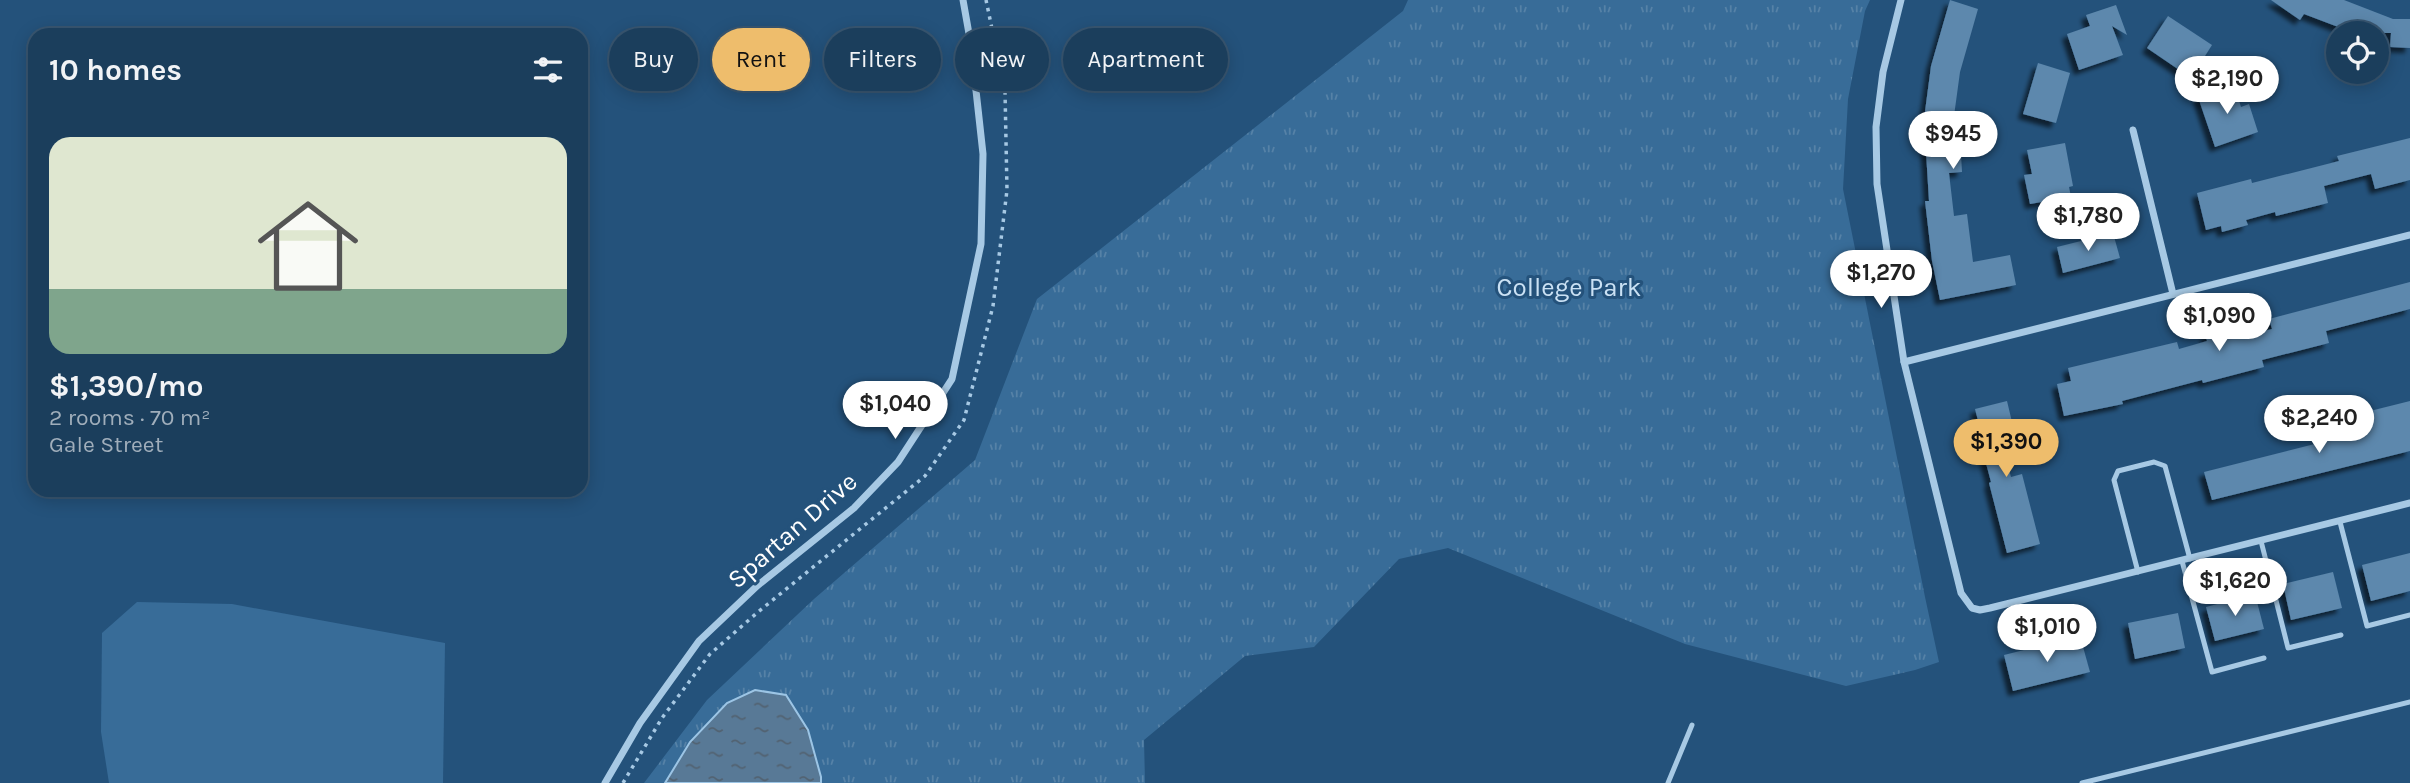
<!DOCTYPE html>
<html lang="en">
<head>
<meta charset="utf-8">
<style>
  body { margin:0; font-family:Karla,sans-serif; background:#284965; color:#f1f3f6; height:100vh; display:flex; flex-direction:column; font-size:26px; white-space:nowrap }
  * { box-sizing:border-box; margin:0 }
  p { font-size:23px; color:#a0aebb }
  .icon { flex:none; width:38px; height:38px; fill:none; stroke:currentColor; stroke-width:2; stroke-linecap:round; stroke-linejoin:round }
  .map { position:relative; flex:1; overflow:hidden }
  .panel { position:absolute; left:28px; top:28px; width:560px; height:469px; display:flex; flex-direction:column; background:#1b3e5c; border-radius:21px; box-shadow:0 4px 18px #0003,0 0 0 2px #395772 }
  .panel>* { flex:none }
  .top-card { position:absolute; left:609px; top:28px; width:665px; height:63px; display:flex; gap:14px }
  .buttons { position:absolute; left:2326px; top:21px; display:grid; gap:14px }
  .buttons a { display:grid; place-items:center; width:63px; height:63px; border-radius:50%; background:#1b3e5c; box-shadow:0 4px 18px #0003,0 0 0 2px #395772; font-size:35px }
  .price { position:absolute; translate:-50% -60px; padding:0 16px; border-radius:24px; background:#fff; color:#222; font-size:23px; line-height:46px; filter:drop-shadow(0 2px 4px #0008) }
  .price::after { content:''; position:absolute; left:50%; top:42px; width:21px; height:16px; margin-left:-10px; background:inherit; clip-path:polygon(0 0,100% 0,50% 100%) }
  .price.current { background:#eebd6c; color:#111 }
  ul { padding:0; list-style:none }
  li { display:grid; align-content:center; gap:14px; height:371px; padding:0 21px }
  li+li { border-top:2px solid #395772 }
  li span { display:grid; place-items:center; height:217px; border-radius:21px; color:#555 }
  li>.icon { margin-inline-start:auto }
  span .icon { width:126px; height:126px; fill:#fffc; stroke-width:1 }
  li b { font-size:30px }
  h2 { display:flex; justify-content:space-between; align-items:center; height:84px; padding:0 21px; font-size:30px }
  .chip { padding:0 24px; border-radius:32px; background:#1b3e5c; box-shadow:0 4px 18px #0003,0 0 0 2px #395772; font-size:24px; line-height:63px }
  .chip.current { background:#eebd6c; color:#111 }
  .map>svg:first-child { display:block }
</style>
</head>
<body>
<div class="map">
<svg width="2410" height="783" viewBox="0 0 2410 783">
  <defs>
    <pattern id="park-tufts" width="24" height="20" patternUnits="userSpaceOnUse" patternTransform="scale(1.75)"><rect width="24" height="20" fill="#386c98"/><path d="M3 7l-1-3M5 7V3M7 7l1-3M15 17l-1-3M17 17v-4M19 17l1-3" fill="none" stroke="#5682a7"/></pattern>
    <pattern id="water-ripples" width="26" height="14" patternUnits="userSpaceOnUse" patternTransform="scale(1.75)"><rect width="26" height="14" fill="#587996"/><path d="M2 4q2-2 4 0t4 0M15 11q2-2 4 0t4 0" fill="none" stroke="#526271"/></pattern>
    <filter id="shadow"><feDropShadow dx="-5" dy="5" stdDeviation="2" flood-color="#0009"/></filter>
  </defs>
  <rect width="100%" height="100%" fill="#24527b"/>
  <polygon fill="#386c98" points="137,602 232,604 445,643 443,783 109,783 101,732 102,633"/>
  <polygon fill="url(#park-tufts)" points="1408,0 1870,0 1865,11 1848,99 1843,189 1925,597 1939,662 1915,670 1846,686 1685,644 1448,548 1399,559 1314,647 1245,656 1144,740 1145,783 644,783 707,700 814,599 975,460 1037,299 1403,11"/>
  <polygon fill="url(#water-ripples)" stroke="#9cc5e5" stroke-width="2" points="755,690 786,695 808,730 821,777 821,783 665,783 690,742 727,703"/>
  <g fill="#5d88ad" filter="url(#shadow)">
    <polygon points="1950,0 1978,9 1960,72 1951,138 1960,137 1962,172 1949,173 1954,216 1967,214 1973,262 2010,255 2016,285 1940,300 1932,261 1925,201 1929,201 1924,119 1931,66"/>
    <polygon points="2271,0 2344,0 2393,19 2410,19 2410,48 2390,47 2391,33 2354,33 2304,14 2300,20"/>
    <polygon points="2116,5 2127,35 2112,26 2123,55 2079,70 2067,34 2090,26 2086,15"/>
    <polygon points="2168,16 2212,45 2191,78 2147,48"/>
    <polygon points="2038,63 2070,73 2056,123 2023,114"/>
    <polygon points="2234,85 2241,107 2249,104 2258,132 2215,147 2198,97"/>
    <polygon points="2410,138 2410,180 2375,189 2371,174 2324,186 2328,203 2276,216 2275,212 2246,220 2248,225 2222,232 2221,226 2206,230 2197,193 2251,179 2252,183 2339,161 2337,156"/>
    <polygon points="2065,143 2073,186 2069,187 2071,197 2030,204 2024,175 2032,174 2027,150"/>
    <polygon points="2113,233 2120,258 2063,273 2057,247"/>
    <polygon points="2410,282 2410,309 2326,331 2329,343 2262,360 2264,367 2203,383 2202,380 2122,401 2123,404 2064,416 2057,384 2071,381 2068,368 2177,342 2179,349 2207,341 2205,334 2237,325 2240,337 2272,329 2269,319"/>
    <polygon points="2007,401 2017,443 2003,447 2011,477 2022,474 2040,544 2007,553 1989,483 1991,482 1983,452 1986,451 1975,409"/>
    <polygon points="2410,401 2410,451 2212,500 2204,472 2366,431 2362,413"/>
    <polygon points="2410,553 2410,591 2371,601 2362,565"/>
    <polygon points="2333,572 2342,608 2291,620 2283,584"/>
    <polygon points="2255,594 2264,629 2215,641 2206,607"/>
    <polygon points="2178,613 2185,648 2135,659 2128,623"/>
    <polygon points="2080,636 2090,672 2013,691 2004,655"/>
  </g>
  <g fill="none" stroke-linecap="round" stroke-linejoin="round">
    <polyline stroke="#a7c9e4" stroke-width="3.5" stroke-dasharray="3.5 5" stroke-linecap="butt" points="623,783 662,718 710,654 758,612 925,476 964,420 993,306 1007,190 1005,91 986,0"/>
    <g stroke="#a7c9e4" stroke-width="5">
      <polyline points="2340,522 2367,626 2410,615"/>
      <polyline points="2261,541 2288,648 2341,635"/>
      <polyline points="2182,561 2212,672 2264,658"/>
      <polyline points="2138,572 2114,480 2118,471 2154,462 2165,466 2190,559"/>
      <polyline points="1668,783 1692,725"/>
      <polyline points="2082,783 2410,702"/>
    </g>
    <g stroke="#a7c9e4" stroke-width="7">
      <polyline points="1901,0 1883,72 1876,127 1877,184 1904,362 1961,593 1972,608 1980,610 1990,608 2410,503"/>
      <polyline points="2133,130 2173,294"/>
      <polyline points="1904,362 2410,235"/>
      <polyline points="605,783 640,723 699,641 757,586 854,508 898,462 952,379 981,244 983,154 971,45 963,0"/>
    </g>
  </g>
  <g text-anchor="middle" stroke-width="6" stroke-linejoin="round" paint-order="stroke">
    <g font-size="26" fill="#cae1f4" stroke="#24527b">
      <text x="1569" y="296">College Park</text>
    </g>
    <g font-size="26" fill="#fff" stroke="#24527b">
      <text transform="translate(792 530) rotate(-41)" y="9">Spartan Drive</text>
    </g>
  </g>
</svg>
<div class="buttons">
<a><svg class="icon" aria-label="locate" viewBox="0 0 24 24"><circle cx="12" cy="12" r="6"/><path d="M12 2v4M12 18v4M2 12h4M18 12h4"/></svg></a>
</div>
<b class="price" style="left:2227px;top:116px">$2,190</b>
<b class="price" style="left:1953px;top:171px">$945</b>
<b class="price" style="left:2088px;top:253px">$1,780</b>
<b class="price" style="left:1881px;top:310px">$1,270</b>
<b class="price" style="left:2219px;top:353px">$1,090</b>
<b class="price" style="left:895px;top:441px">$1,040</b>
<b class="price" style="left:2319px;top:455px">$2,240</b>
<b class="price current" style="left:2006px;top:479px">$1,390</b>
<b class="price" style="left:2235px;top:618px">$1,620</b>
<b class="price" style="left:2047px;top:664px">$1,010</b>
<div class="top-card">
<a class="chip">Buy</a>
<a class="chip current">Rent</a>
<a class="chip">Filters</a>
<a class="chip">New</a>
<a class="chip">Apartment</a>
</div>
<section class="panel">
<h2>10 homes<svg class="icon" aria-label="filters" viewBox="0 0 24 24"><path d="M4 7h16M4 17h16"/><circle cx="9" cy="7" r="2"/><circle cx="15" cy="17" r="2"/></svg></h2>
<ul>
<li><span style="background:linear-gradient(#dfe7d0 70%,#7fa58c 0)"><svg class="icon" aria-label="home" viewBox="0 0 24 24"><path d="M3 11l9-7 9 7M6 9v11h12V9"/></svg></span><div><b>$1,390/mo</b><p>2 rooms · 70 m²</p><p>Gale Street</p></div></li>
</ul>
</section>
</div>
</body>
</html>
